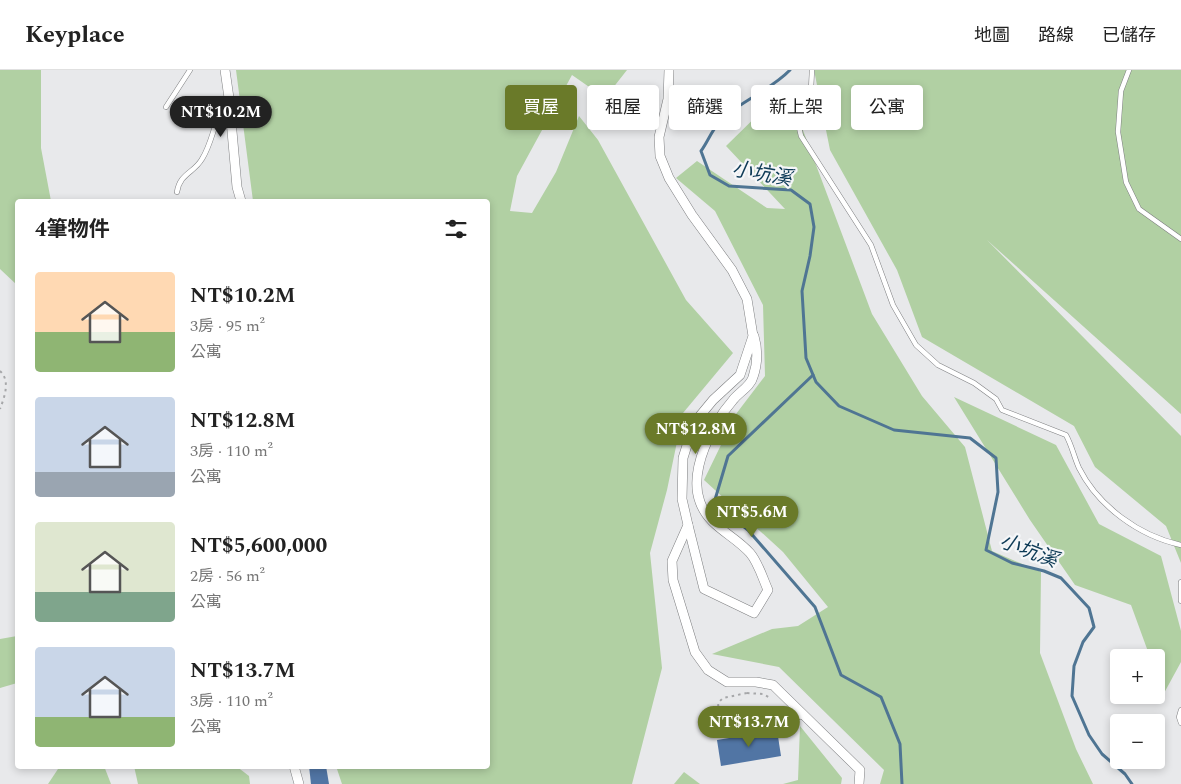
<!DOCTYPE html>
<html lang="zh-TW">
<head>
<meta charset="utf-8">
<style>
  body { margin:0; font-family:Spectral,"Noto Sans TC",serif; background:#f6f6f6; color:#222; height:100vh; display:flex; flex-direction:column; font-size:19px; white-space:nowrap }
  * { box-sizing:border-box; margin:0 }
  p { font-size:16px; color:#767676 }
  .icon { flex:none; width:28px; height:28px; fill:none; stroke:currentColor; stroke-width:2; stroke-linecap:round; stroke-linejoin:round }
  .map { position:relative; flex:1; overflow:hidden }
  .side { position:absolute; left:15px; top:129px; width:475px; height:570px; display:flex; flex-direction:column; background:#fff; border-radius:5px; box-shadow:0 2px 8px #0003 }
  .side>* { flex:none }
  .top-card { position:absolute; left:505px; top:15px; width:475px; height:45px; display:flex; gap:10px }
  .controls { position:absolute; left:1110px; top:579px; display:grid; gap:10px }
  .controls a { display:grid; place-items:center; width:55px; height:55px; border-radius:5px; background:#fff; box-shadow:0 2px 8px #0003; font-size:25px }
  .price { position:absolute; translate:-50% -42px; padding:0 11px; border-radius:18px; background:#6a7a29; color:#fff; font-size:16px; line-height:32px; filter:drop-shadow(0 1px 2px #0008) }
  .price::after { content:''; position:absolute; left:50%; top:30px; width:15px; height:11px; margin-left:-8px; background:inherit; clip-path:polygon(0 0,100% 0,50% 100%) }
  .price.on { background:#222; color:#fff }
  ul { padding:0; list-style:none }
  li { display:flex; align-items:center; gap:15px; height:125px; padding:0 20px }
  li span { display:grid; place-items:center; flex:none; width:140px; height:100px; border-radius:5px; color:#555 }
  li>.icon { margin-inline-start:auto }
  span .icon { width:60px; height:60px; fill:#fffc; stroke-width:1 }
  li b { font-size:21px }
  h2 { display:flex; justify-content:space-between; align-items:center; height:60px; padding:0 20px; font-size:21px }
  .tag { padding:0 18px; border-radius:5px; background:#fff; box-shadow:0 2px 8px #0003; font-size:18px; line-height:45px }
  .tag.on { background:#6a7a29; color:#fff }
  header { display:flex; align-items:center; gap:30px; box-sizing:border-box; height:70px; padding:0 25px; background:#fff; border-bottom:1px solid #e0e0e0 }
  header strong { font-size:24px }
  nav { display:flex; gap:28px; margin-inline-start:auto; font-size:18px }
  .map>svg:first-child { display:block }
</style>
</head>
<body>
<header>
<strong>Keyplace</strong>
<nav><a>地圖</a><a>路線</a><a>已儲存</a></nav>
</header>
<div class="map">
<svg width="1181" height="714" viewBox="0 0 1181 714">
  <rect width="100%" height="100%" fill="#e8e9eb"/>
  <g fill="#b1d0a3">
    <polygon points="0,0 41,0 41,78 51,131 18,131 17,215 0,199"/>
    <polygon points="236,0 627,0 605,28 572,5 517,106 510,141 532,143 556,102 579,46 598,70 686,230 733,283 683,343 667,420 650,483 662,598 632,714 342,714 336,696 488,696 488,131 253,131"/>
    <polygon points="814,0 1181,0 1181,344 987,170 1181,366 1181,493 1166,456 1095,397 1074,356 922,267 897,200 830,80"/>
    <polygon points="777,26 798,47 872,244 922,326 965,377 992,481 1041,502 1040,583 1076,679 1093,714 880,714 884,700 779,597 712,584 772,559 798,556 828,537 783,482 704,410 736,344 765,306 763,235 715,141 676,108 697,91 767,138 785,139 726,76"/>
    <polygon points="954,327 1056,375 1099,454 1161,486 1181,561 1181,592 1163,625 1156,606 1156,588 1150,587 1131,535 1075,515 1030,450"/>
    <polygon points="17,566 17,613 0,618 0,569"/>
    <polygon points="800,656 842,708 841,714 783,714 798,710"/>
    <polygon points="60,696 104,696 111,714 48,714"/>
    <polygon points="134,696 236,696 249,706 250,714 138,714"/>
    <polygon points="684,702 700,714 674,714"/>
  </g>
  <g fill="none" stroke-linecap="round" stroke-linejoin="round">
    <g stroke="#4f7593" stroke-width="3">
      <path d="M 790,0 C 769,22 738,31 718,54 C 711,62 707,73 701,81 L 710,105 L 729,116 L 791,120 L 810,134 L 814,157 L 810,186 L 802,221 L 806,288 L 816,312 L 839,336 L 894,360 L 970,368 L 996,388 L 998,422 L 986,480 L 1012,493 L 1044,501 L 1061,508 L 1089,538 L 1094,557 L 1083,572 L 1074,596 L 1072,626 L 1089,665 L 1102,684 L 1125,704 L 1132,714"/>
      <polyline points="813,305 728,386 714,433 748,460 815,537 841,605 881,627 900,674 902,714"/>
    </g>
  </g>
  <g fill="#5175a4">
    <polygon points="777,660 781,686 721,696 717,670"/>
    <polygon points="309,696 326,696 329,714 311,714"/>
  </g>
  <g fill="none" stroke-linecap="round" stroke-linejoin="round">
    <g stroke="#7e7f81" stroke-width="5.5">
      <g id="lane">
        <path d="M 812,0 L 811,19 L 798,53 L 801,66 L 871,175 L 893,235 L 916,275 L 938,295 L 974,313 L 996,329 L 1002,340 L 1066,365 C 1072,376 1074,387 1079,398 C 1098,436 1139,466 1181,475"/>
        <polyline points="1129,0 1121,21 1118,62 1126,112 1139,139 1181,169"/>
        <polyline points="166,37 190,0"/>
        <path d="M 177,122 C 180,103 194,103 202,89 C 214,70 213,49 229,29"/>
        <polyline points="1181,512 1181,531"/>
        <polyline points="1181,640 1179,647 1181,653"/>
        <polyline points="725,648 762,642 770,653 803,646"/>
      </g>
    </g>
    <g stroke="#7e7f81" stroke-width="10">
      <g id="street">
        <polyline points="225,0 229,28 237,117 241,131"/>
        <polyline points="669,0 668,29 659,67 660,86 669,108 692,145 732,200 747,229 753,266 740,305 713,330 694,353 683,388 682,429 688,455 672,491 673,510 695,582 708,600 727,612 756,612 773,615 860,700 859,714"/>
        <path d="M 688,455 L 704,519 L 754,543 L 768,520 C 763,509 758,492 750,483 C 733,464 709,457 700,432 C 688,400 713,353 733,330 C 738,323 751,316 753,307 C 758,293 758,280 754,266"/>
        <polyline points="294,696 299,714"/>
      </g>
    </g>
    <g stroke="#a6a7a9" stroke-width="2" stroke-dasharray="2.5 4" stroke-linecap="butt">
      <path d="M 0,301 C 11,311 4,328 0,339"/>
      <polyline points="747,623 763,624 770,628"/>
      <polyline points="719,643 718,633 723,628 747,623 746,620"/>
    </g>
    <use href="#lane" stroke="#fff" stroke-width="4.5"/>
    <use href="#street" stroke="#fff" stroke-width="9"/>
  </g>
  <g text-anchor="middle" stroke-width="4.5" stroke-linejoin="round" paint-order="stroke">
    <g font-size="20" font-style="italic" fill="#0d3a56" stroke="#f5f6f8">
      <text transform="translate(762 103) rotate(10)" y="7">小坑溪</text>
      <text transform="translate(1029 480) rotate(21)" y="7">小坑溪</text>
    </g>
  </g>
</svg>
<div class="controls">
<a>+</a>
<a>−</a>
</div>
<b class="price on" style="left:221px;top:68px">NT$10.2M</b>
<b class="price" style="left:696px;top:385px">NT$12.8M</b>
<b class="price" style="left:752px;top:468px">NT$5.6M</b>
<b class="price" style="left:749px;top:678px">NT$13.7M</b>
<div class="top-card">
<a class="tag on">買屋</a>
<a class="tag">租屋</a>
<a class="tag">篩選</a>
<a class="tag">新上架</a>
<a class="tag">公寓</a>
</div>
<section class="side">
<h2>4筆物件<svg class="icon" aria-label="filters" viewBox="0 0 24 24"><path d="M4 7h16M4 17h16"/><circle cx="9" cy="7" r="2"/><circle cx="15" cy="17" r="2"/></svg></h2>
<ul>
<li><span style="background:linear-gradient(#ffd9b3 60%,#8fb573 0)"><svg class="icon" aria-label="home" viewBox="0 0 24 24"><path d="M3 11l9-7 9 7M6 9v11h12V9"/></svg></span><div><b>NT$10.2M</b><p>3房 · 95 m²</p><p>公寓</p></div></li>
<li><span style="background:linear-gradient(#c9d6e8 75%,#9aa5b1 0)"><svg class="icon" aria-label="home" viewBox="0 0 24 24"><path d="M3 11l9-7 9 7M6 9v11h12V9"/></svg></span><div><b>NT$12.8M</b><p>3房 · 110 m²</p><p>公寓</p></div></li>
<li><span style="background:linear-gradient(#dfe7d0 70%,#7fa58c 0)"><svg class="icon" aria-label="home" viewBox="0 0 24 24"><path d="M3 11l9-7 9 7M6 9v11h12V9"/></svg></span><div><b>NT$5,600,000</b><p>2房 · 56 m²</p><p>公寓</p></div></li>
<li><span style="background:linear-gradient(#c9d6e8 70%,#8fb573 0)"><svg class="icon" aria-label="home" viewBox="0 0 24 24"><path d="M3 11l9-7 9 7M6 9v11h12V9"/></svg></span><div><b>NT$13.7M</b><p>3房 · 110 m²</p><p>公寓</p></div></li>
</ul>
</section>
</div>
</body>
</html>
